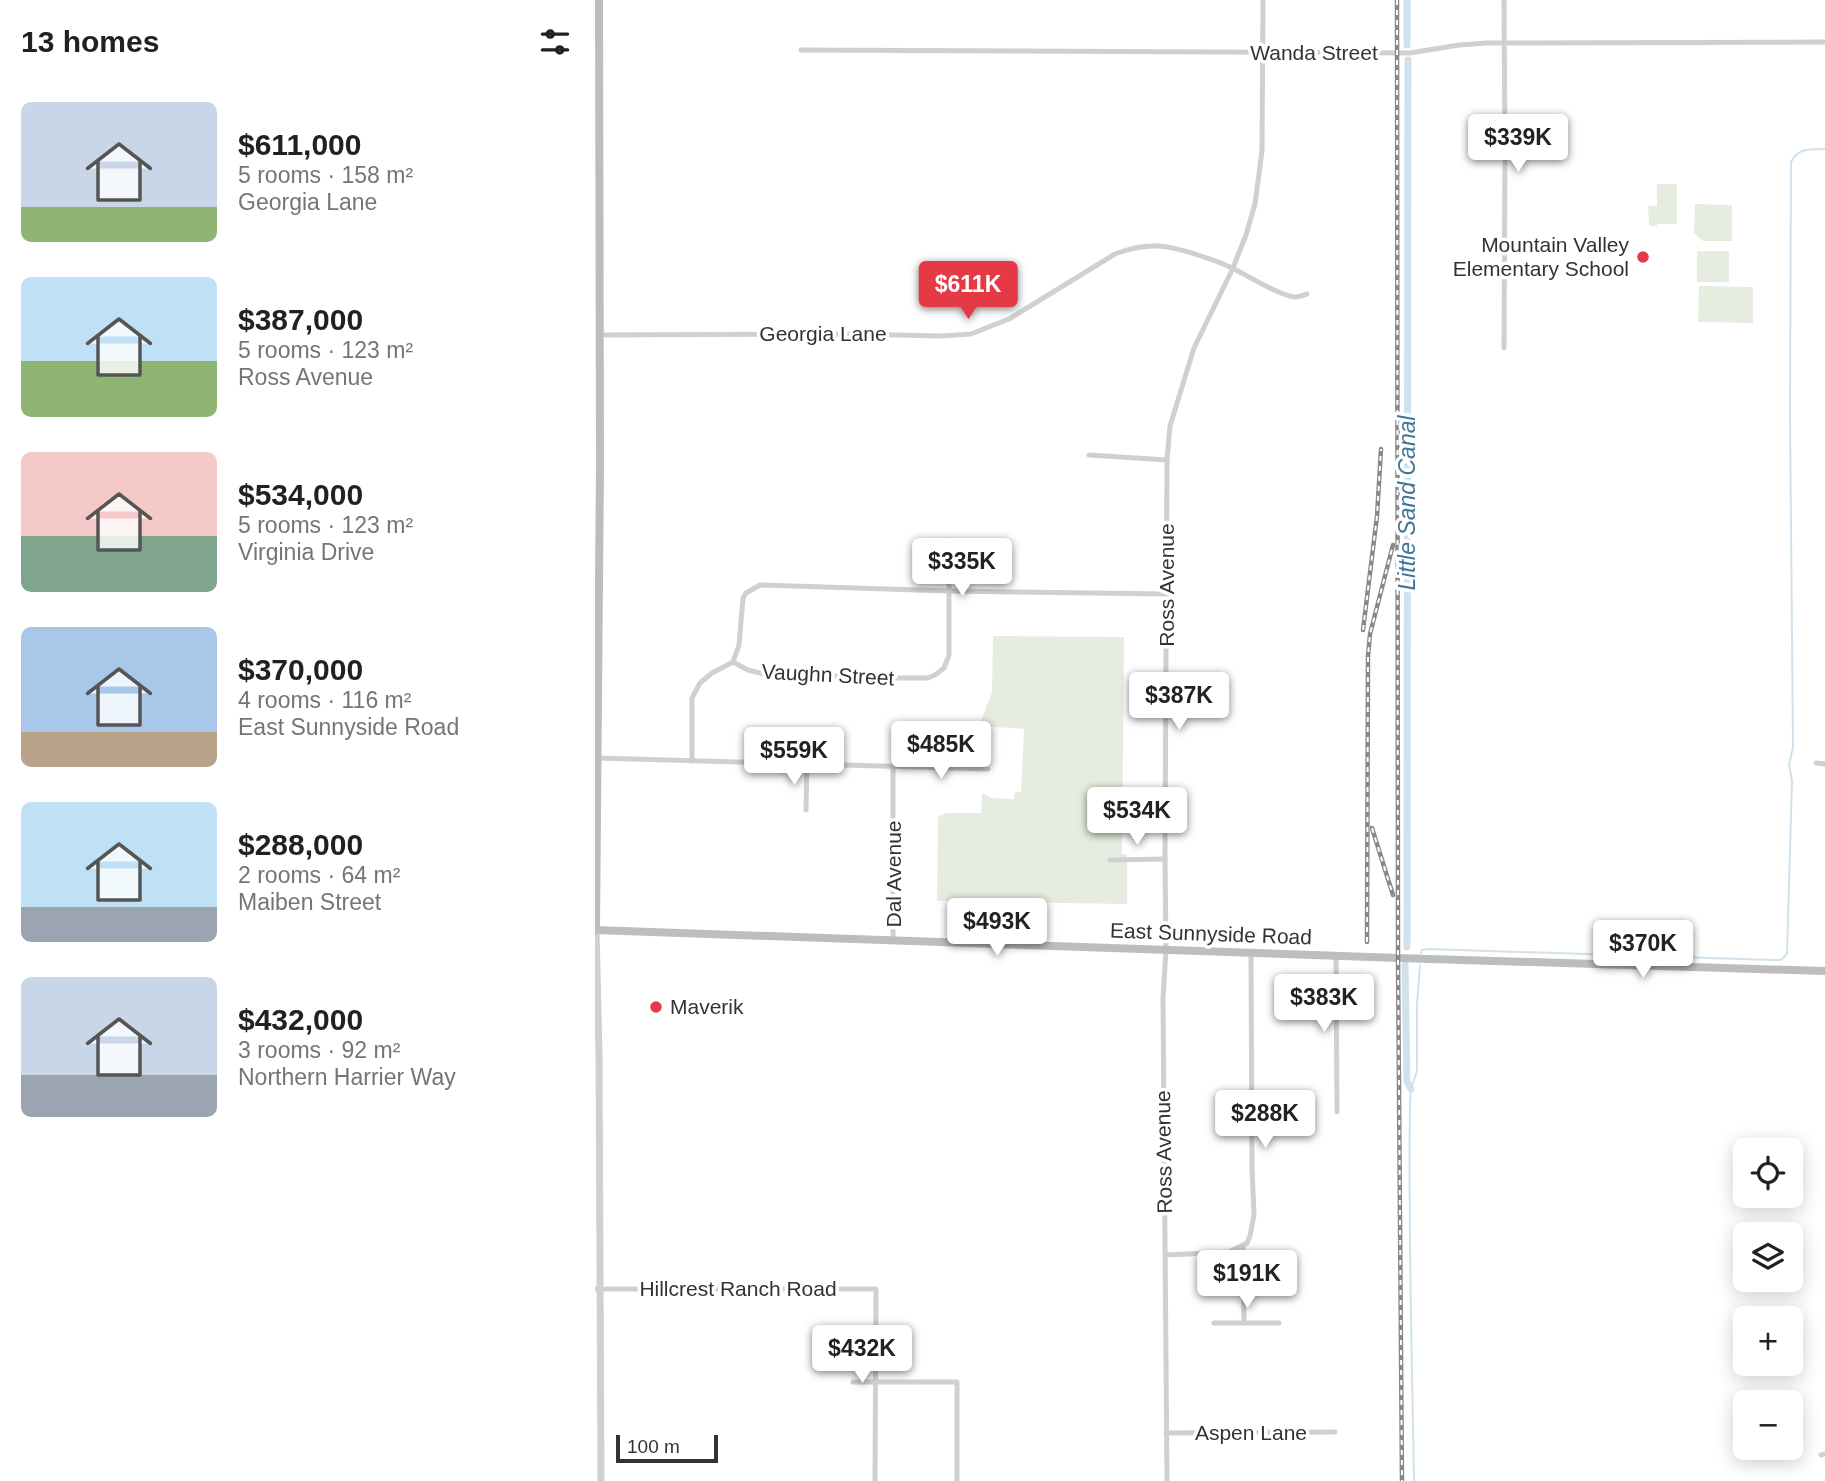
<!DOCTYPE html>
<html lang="en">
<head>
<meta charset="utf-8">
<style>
  body { margin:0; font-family:Helvetica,sans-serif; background:#f2f2f2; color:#202124; height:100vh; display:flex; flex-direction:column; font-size:26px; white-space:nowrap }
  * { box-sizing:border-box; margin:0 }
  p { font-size:23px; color:#757577 }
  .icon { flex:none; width:38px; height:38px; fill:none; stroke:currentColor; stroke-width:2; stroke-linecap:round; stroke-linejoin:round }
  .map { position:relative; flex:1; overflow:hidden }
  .panel { display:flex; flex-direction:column; background:#fff; width:595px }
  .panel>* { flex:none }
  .controls { position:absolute; left:1138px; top:1138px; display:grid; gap:14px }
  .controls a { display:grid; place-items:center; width:70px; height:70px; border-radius:10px; background:#fff; box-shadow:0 4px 18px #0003; font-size:35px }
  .scale { position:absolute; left:21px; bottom:18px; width:102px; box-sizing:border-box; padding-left:7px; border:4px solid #333; border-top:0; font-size:19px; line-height:24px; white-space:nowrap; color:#333; -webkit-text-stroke:5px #fff; paint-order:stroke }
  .price { position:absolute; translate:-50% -60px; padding:0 16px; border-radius:7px; background:#fff; color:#222; font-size:23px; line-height:46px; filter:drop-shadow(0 2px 4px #0008) }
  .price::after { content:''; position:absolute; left:50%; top:42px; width:21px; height:16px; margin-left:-10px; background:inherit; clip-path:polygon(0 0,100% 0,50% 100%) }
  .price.selected { background:#e63946; color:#fff }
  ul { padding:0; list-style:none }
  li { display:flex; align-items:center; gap:21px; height:175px; padding:0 21px }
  li span { display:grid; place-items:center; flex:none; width:196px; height:140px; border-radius:10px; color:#555 }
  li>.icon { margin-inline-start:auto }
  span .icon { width:84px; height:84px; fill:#fffc; stroke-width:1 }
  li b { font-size:30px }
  h2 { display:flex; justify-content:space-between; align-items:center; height:84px; padding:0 21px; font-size:30px }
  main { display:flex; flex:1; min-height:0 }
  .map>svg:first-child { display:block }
</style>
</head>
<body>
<main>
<section class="panel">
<h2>13 homes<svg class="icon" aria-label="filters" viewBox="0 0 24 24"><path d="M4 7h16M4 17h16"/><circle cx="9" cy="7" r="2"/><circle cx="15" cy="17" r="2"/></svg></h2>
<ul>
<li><span style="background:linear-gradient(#c9d6e8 75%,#8fb573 0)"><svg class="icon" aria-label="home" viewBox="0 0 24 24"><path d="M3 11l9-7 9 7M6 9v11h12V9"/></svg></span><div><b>$611,000</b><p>5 rooms · 158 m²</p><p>Georgia Lane</p></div></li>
<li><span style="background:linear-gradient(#bfe0f5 60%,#8fb573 0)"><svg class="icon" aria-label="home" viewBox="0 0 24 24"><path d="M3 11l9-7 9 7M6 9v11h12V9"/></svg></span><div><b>$387,000</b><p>5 rooms · 123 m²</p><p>Ross Avenue</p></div></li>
<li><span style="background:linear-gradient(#f6c9c9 60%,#7fa58c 0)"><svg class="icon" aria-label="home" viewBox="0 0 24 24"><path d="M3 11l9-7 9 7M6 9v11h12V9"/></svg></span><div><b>$534,000</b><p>5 rooms · 123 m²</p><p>Virginia Drive</p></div></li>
<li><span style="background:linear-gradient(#a9c7e8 75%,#b9a48a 0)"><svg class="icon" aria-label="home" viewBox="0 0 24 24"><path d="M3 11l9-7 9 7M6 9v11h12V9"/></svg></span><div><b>$370,000</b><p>4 rooms · 116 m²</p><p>East Sunnyside Road</p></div></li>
<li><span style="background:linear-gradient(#bfe0f5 75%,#9aa5b1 0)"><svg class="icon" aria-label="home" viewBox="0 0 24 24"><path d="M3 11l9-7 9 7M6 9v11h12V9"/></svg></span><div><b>$288,000</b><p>2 rooms · 64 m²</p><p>Maiben Street</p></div></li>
<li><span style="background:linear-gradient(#c9d6e8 70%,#9aa5b1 0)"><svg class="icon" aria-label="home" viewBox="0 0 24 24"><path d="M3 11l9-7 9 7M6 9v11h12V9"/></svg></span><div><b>$432,000</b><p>3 rooms · 92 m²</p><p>Northern Harrier Way</p></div></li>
</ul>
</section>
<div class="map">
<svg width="1230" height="1481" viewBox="0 0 1230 1481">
  <rect width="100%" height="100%" fill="#fff"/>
  <g fill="#e6ecdf">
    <polygon points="1062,184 1082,184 1082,224 1062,224 1062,226 1054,226 1053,206 1062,206"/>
    <polygon points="1100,204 1137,205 1137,241 1108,241 1099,233"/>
    <rect x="1102" y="251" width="32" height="31"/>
    <polygon points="1104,286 1158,287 1158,323 1103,322"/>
    <polygon points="398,636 529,637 527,854 532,854 532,904 342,901 343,816 352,813 386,813 387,793 396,798 419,799 420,792 426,792 429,729 384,726 397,692"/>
  </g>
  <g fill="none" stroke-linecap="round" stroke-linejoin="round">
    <g stroke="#cfe2ee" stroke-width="2">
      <path d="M 826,953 L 827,950 L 833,949 L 1177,960 L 1186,960 L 1192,954 L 1197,781 L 1194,765 L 1198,747 L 1195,414 L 1196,162 C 1203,148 1215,149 1230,149"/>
      <path d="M 819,1481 C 817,1355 813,1228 815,1102 L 816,1089 L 822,1071 L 822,1005 L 825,965"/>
    </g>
    <g stroke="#cfe2ee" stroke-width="7">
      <polyline points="812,0 812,45"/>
      <polyline points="812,947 813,60"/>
      <polyline points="810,965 812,1081 816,1089"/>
    </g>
    <g stroke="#d0d0d0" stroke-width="5">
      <polyline points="206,50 815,53 864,45 892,43 1230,42"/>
      <path d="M 5,335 L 257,334 L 346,336 L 376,334 L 414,319 L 520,254 C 553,241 574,245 606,256 C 618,260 630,264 641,270 C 655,277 687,297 701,297 C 705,297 708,295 712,294"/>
      <polyline points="909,348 910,152 909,0"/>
      <polyline points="494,455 572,460"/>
      <polyline points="138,662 144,645 148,598 151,593 165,585 354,591 571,594"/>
      <polyline points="2,758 393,769"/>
      <polyline points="97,761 97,698 105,683 117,673 138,662 153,670 169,674 306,678 333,678 340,675 349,668 354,655 354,540"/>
      <polyline points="1221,763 1230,764"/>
      <polyline points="211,810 212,764"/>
      <polyline points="515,860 570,859"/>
      <polyline points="298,940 298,766"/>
      <polyline points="741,956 742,1112"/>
      <polyline points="648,1245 649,1323"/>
      <polyline points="571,1255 634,1252 652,1243 655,1236 659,1215 657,1168 656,953"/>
      <polyline points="0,1289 281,1289 280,1481"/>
      <polyline points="619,1323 684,1323"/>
      <polyline points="258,1382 362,1382 362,1481"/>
      <polyline points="571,1433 740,1432"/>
      <polyline points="1226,1455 1230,1454"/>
      <polyline points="572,1481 568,998 571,950 570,859 572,460 575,426 599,348 638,268 651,235 660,204 667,151 668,0"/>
    </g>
    <polyline stroke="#d0d0d0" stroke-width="7" points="1,930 4,1054 6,1481"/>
    <g stroke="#bdbdbd" stroke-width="8">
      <polyline points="0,930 803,958 1230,971"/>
      <polyline points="1,930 5,467 4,0"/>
    </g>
    <g stroke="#888" stroke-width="4.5">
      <g id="rail">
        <polyline points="802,0 803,958 807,1481"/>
        <polyline points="768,630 782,516 786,449"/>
        <polyline points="777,828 798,895"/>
        <polyline points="772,942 773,656 775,634 798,545"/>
      </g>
    </g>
    <use href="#rail" stroke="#fff" stroke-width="2" stroke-dasharray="5" stroke-linecap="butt"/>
  </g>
  <g fill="#e63946" stroke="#fff" stroke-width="2.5">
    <circle cx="1048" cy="257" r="7"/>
    <circle cx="61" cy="1007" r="7"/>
  </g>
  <g text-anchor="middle" stroke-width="7" stroke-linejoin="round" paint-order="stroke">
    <g font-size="21" fill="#333" stroke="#fff">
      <text x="719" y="60">Wanda Street</text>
      <text x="228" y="341">Georgia Lane</text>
      <text transform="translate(572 585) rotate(-90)" y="7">Ross Avenue</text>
      <text transform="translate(233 675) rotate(3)" y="7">Vaughn Street</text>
      <text transform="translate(299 874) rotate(-90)" y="7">Dal Avenue</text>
      <text transform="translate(616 934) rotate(2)" y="7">East Sunnyside Road</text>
      <text transform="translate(569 1152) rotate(-91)" y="7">Ross Avenue</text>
      <text x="143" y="1296">Hillcrest Ranch Road</text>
      <text x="656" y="1440">Aspen Lane</text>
    </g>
    <g font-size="21" fill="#333" stroke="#fff" text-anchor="end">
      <text x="1034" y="252">Mountain Valley<tspan x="1034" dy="24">Elementary School</tspan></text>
      <text x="75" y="1014" text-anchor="start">Maverik</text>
    </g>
    <g font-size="23" font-style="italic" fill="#3f7597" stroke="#fff">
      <text transform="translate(812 503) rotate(-90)" y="8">Little Sand Canal</text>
    </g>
  </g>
</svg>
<div class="controls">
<a><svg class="icon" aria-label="locate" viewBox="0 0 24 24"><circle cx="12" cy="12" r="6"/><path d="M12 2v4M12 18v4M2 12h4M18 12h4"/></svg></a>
<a><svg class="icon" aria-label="layers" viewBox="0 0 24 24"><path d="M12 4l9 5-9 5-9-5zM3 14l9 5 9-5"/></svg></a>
<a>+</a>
<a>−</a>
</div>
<div class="scale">100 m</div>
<b class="price" style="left:923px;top:174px">$339K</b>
<b class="price selected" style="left:373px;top:321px">$611K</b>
<b class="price" style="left:367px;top:598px">$335K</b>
<b class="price" style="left:584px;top:732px">$387K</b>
<b class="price" style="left:346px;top:781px">$485K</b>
<b class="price" style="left:199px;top:787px">$559K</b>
<b class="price" style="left:542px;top:847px">$534K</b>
<b class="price" style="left:402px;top:958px">$493K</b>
<b class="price" style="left:1048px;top:980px">$370K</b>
<b class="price" style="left:729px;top:1034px">$383K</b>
<b class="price" style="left:670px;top:1150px">$288K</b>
<b class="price" style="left:652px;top:1310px">$191K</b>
<b class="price" style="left:267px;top:1385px">$432K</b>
</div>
</main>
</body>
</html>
